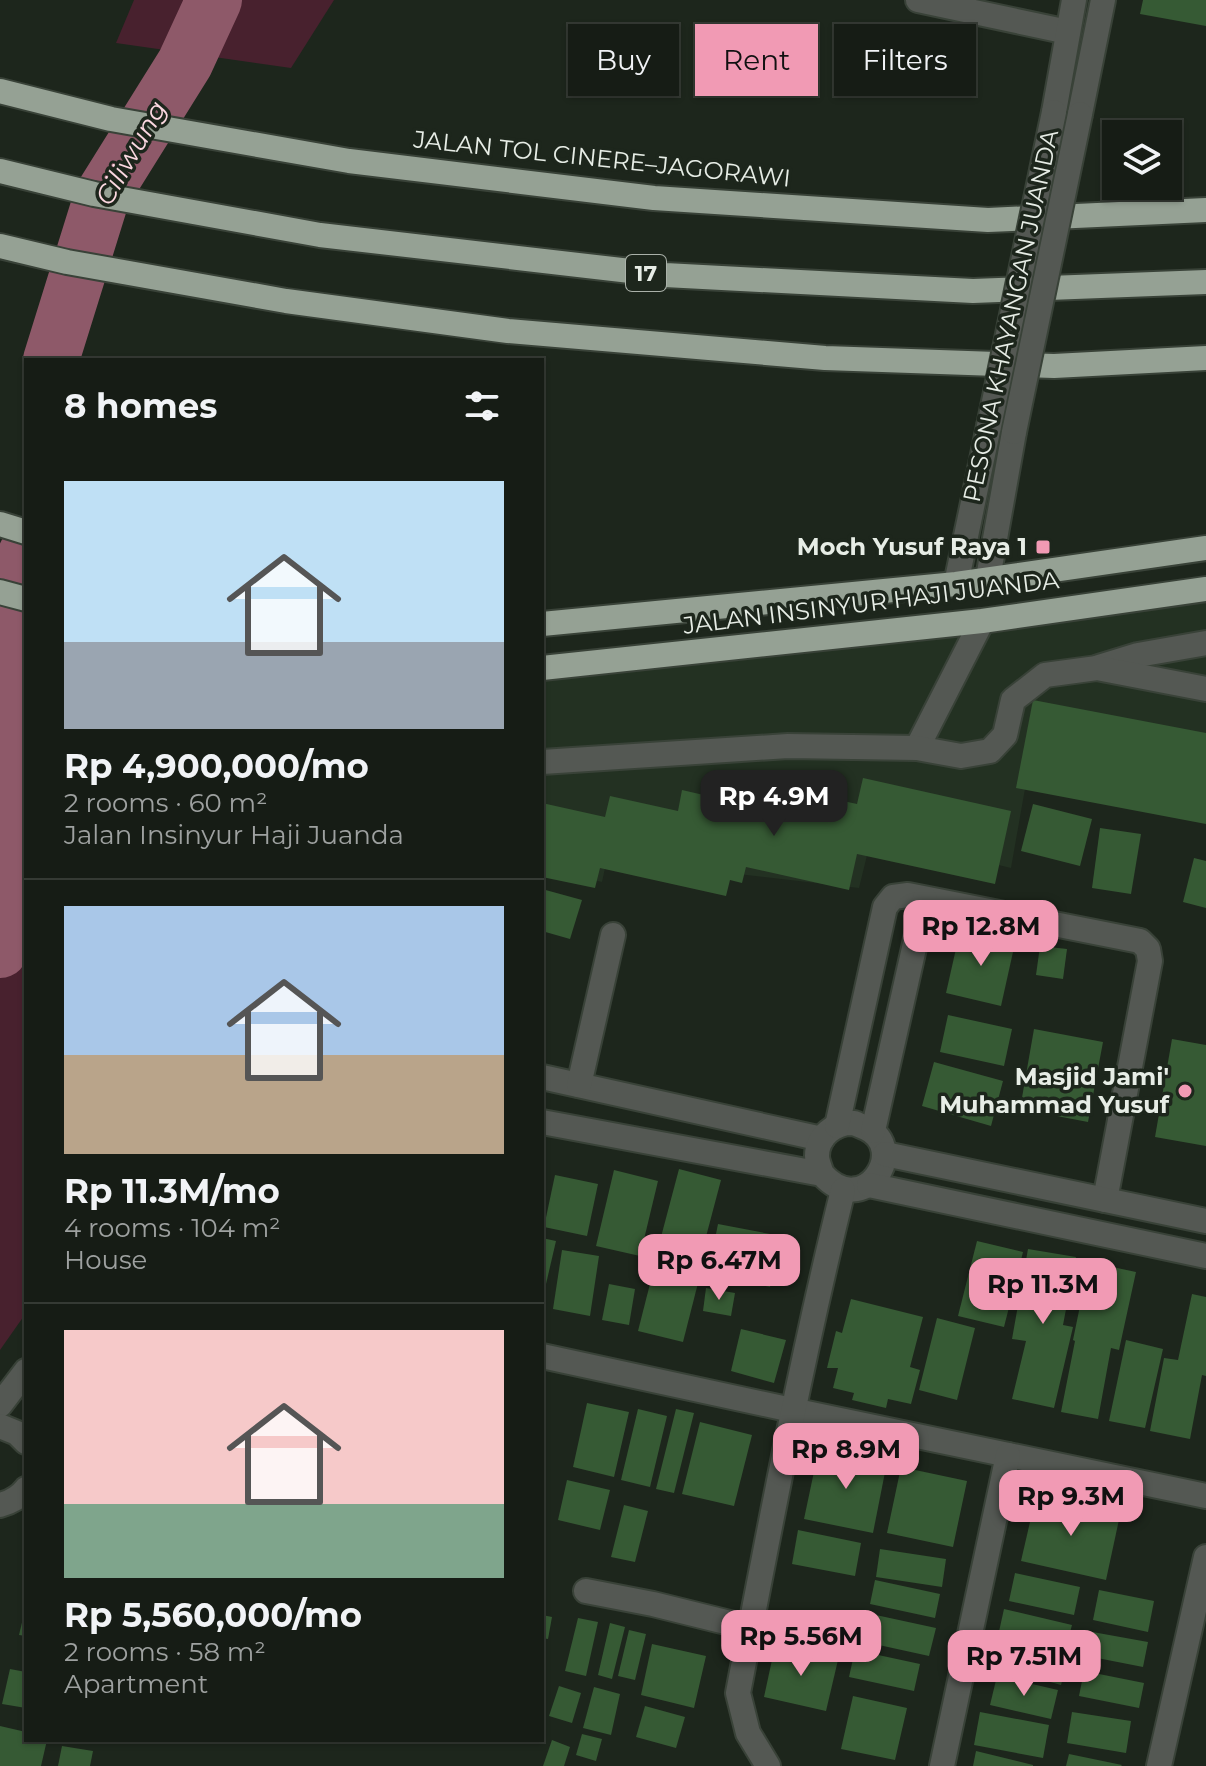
<!DOCTYPE html>
<html lang="en">
<head>
<meta charset="utf-8">
<style>
  body { margin:0; font-family:Montserrat,sans-serif; background:#1f251e; color:#f1f3f6; height:100vh; display:flex; flex-direction:column; font-size:30px; white-space:nowrap }
  * { box-sizing:border-box; margin:0 }
  p { font-size:26px; color:#9ea1a0 }
  .icon { flex:none; width:44px; height:44px; fill:none; stroke:currentColor; stroke-width:2; stroke-linecap:round; stroke-linejoin:round }
  .map { position:relative; flex:1; overflow:hidden }
  .panel { position:absolute; left:24px; top:358px; width:520px; height:1384px; display:flex; flex-direction:column; background:#161c15; border-radius:0px; box-shadow:0 2px 6px #0004,0 0 0 2px #353a34 }
  .panel>* { flex:none }
  .banner { position:absolute; left:568px; top:24px; width:518px; height:72px; display:flex; gap:16px }
  .tools { position:absolute; left:1102px; top:120px; display:grid; gap:16px }
  .tools a { display:grid; place-items:center; width:80px; height:80px; border-radius:0px; background:#161c15; box-shadow:0 2px 6px #0004,0 0 0 2px #353a34; font-size:40px }
  .price { position:absolute; translate:-50% -68px; padding:0 18px; border-radius:16px; background:#f19ab4; color:#111; font-size:26px; line-height:52px; filter:drop-shadow(0 2px 4px #0008) }
  .price::after { content:''; position:absolute; left:50%; top:48px; width:24px; height:18px; margin-left:-12px; background:inherit; clip-path:polygon(0 0,100% 0,50% 100%) }
  .price.current { background:#222; color:#fff }
  ul { padding:0; list-style:none }
  li { display:grid; align-content:center; gap:16px; height:424px; padding:0 40px }
  li+li { border-top:2px solid #353a34 }
  li span { display:grid; place-items:center; height:248px; border-radius:0px; color:#555 }
  li>.icon { margin-inline-start:auto }
  span .icon { width:144px; height:144px; fill:#fffc; stroke-width:1 }
  li b { font-size:34px }
  h2 { display:flex; justify-content:space-between; align-items:center; height:96px; padding:0 40px; font-size:34px }
  .pill { padding:0 28px; border-radius:0px; background:#161c15; box-shadow:0 2px 6px #0004,0 0 0 2px #353a34; font-size:28px; line-height:72px }
  .pill.current { background:#f19ab4; color:#111 }
  .map>svg:first-child { display:block }
</style>
</head>
<body>
<div class="map">
<svg width="1206" height="1766" viewBox="0 0 1206 1766">
  <rect width="100%" height="100%" fill="#1d261c"/>
  <polygon fill="#233122" points="1206,593 1206,822 1026,783 1011,868 872,835 859,888 607,859 602,882 542,867 542,672"/>
  <g fill="#48212e">
    <polygon points="134,0 334,0 291,68 116,43"/>
    <polygon points="0,614 26,623 26,1313 0,1350"/>
  </g>
  <g fill="none" stroke-linecap="round" stroke-linejoin="round">
    <g stroke="#8e5969" stroke-width="56">
      <polyline points="51,360 102,196 185,63 214,0"/>
      <polyline points="0,950 15,913 8,702 26,554"/>
    </g>
  </g>
  <g fill="#365a34">
    <polygon points="1143,0 1206,0 1206,26 1140,14"/>
    <polygon points="1033,700 1206,733 1206,824 1016,788"/>
    <polygon points="863,778 1011,811 995,884 857,854 849,890 746,867 742,883 730,880 726,896 600,868 595,888 542,877 542,803 605,817 610,796 678,811 682,790 760,808 765,784 857,804"/>
    <polygon points="1033,804 1092,819 1080,866 1021,851"/>
    <polygon points="1100,828 1141,834 1131,894 1092,888"/>
    <polygon points="1194,858 1206,861 1206,908 1183,902"/>
    <polygon points="542,889 582,900 570,939 542,931"/>
    <polygon points="960,931 1015,943 1001,1006 946,993"/>
    <polygon points="1040,946 1067,949 1063,979 1036,975"/>
    <polygon points="948,1015 1012,1029 1004,1066 940,1052"/>
    <polygon points="1034,1029 1103,1042 1088,1122 1020,1109"/>
    <polygon points="1172,1039 1206,1045 1206,1146 1155,1137"/>
    <polygon points="934,1062 1003,1081 991,1126 922,1106"/>
    <polygon points="679,1169 721,1180 703,1248 661,1237"/>
    <polygon points="614,1170 658,1181 640,1256 596,1246"/>
    <polygon points="555,1175 598,1184 587,1236 544,1227"/>
    <polygon points="718,1224 781,1236 770,1287 708,1274"/>
    <polygon points="542,1238 556,1241 543,1297 542,1297"/>
    <polygon points="977,1241 1023,1252 1004,1327 958,1316"/>
    <polygon points="1028,1249 1076,1257 1063,1325 1073,1327 1054,1408 1012,1399 1026,1341 1012,1339"/>
    <polygon points="562,1250 599,1256 590,1316 553,1309"/>
    <polygon points="1089,1262 1136,1272 1119,1350 1111,1348 1098,1419 1061,1412 1075,1341 1073,1340"/>
    <polygon points="653,1272 698,1283 683,1342 638,1331"/>
    <polygon points="609,1284 635,1289 629,1325 602,1320"/>
    <polygon points="706,1288 735,1293 731,1316 703,1311"/>
    <polygon points="1192,1294 1206,1297 1206,1376 1202,1375 1190,1439 1150,1431 1164,1358 1178,1360"/>
    <polygon points="851,1299 923,1317 910,1367 920,1370 911,1404 888,1399 886,1408 852,1400 854,1393 833,1388 838,1368 827,1368 836,1331 842,1333"/>
    <polygon points="937,1318 975,1328 957,1400 919,1390"/>
    <polygon points="741,1329 786,1340 774,1383 731,1371"/>
    <polygon points="1126,1340 1163,1349 1145,1428 1109,1421"/>
    <polygon points="587,1403 629,1412 614,1477 573,1467"/>
    <polygon points="638,1409 667,1416 650,1487 621,1480"/>
    <polygon points="676,1409 694,1413 674,1493 656,1489"/>
    <polygon points="700,1422 752,1435 734,1506 682,1494"/>
    <polygon points="819,1448 887,1462 873,1533 804,1519"/>
    <polygon points="901,1467 967,1481 953,1547 887,1533"/>
    <polygon points="567,1480 610,1490 600,1530 558,1520"/>
    <polygon points="1036,1496 1120,1515 1106,1580 1021,1561"/>
    <polygon points="624,1505 648,1511 635,1562 611,1557"/>
    <polygon points="798,1530 861,1543 855,1576 792,1564"/>
    <polygon points="880,1549 946,1559 942,1587 876,1577"/>
    <polygon points="1015,1573 1080,1587 1074,1615 1009,1601"/>
    <polygon points="875,1580 940,1594 935,1618 870,1604"/>
    <polygon points="1099,1590 1154,1601 1148,1632 1093,1620"/>
    <polygon points="1004,1609 1072,1625 1065,1651 998,1636"/>
    <polygon points="25,1610 26,1610 26,1636 19,1635"/>
    <polygon points="862,1612 936,1628 929,1656 856,1640"/>
    <polygon points="542,1615 552,1617 548,1639 542,1638"/>
    <polygon points="578,1618 598,1622 586,1676 565,1671"/>
    <polygon points="610,1623 625,1627 612,1679 598,1675"/>
    <polygon points="629,1630 646,1634 635,1680 618,1676"/>
    <polygon points="1087,1631 1148,1642 1143,1667 1082,1655"/>
    <polygon points="652,1644 706,1656 694,1708 641,1695"/>
    <polygon points="775,1646 838,1660 826,1711 764,1697"/>
    <polygon points="1007,1646 1067,1663 1061,1685 1001,1668"/>
    <polygon points="855,1650 920,1664 914,1691 849,1677"/>
    <polygon points="10,1669 26,1672 26,1708 2,1704"/>
    <polygon points="1084,1671 1144,1683 1139,1708 1079,1696"/>
    <polygon points="997,1676 1058,1690 1051,1719 990,1705"/>
    <polygon points="559,1686 581,1693 572,1723 549,1716"/>
    <polygon points="594,1687 620,1694 611,1735 583,1728"/>
    <polygon points="853,1696 907,1708 895,1760 841,1749"/>
    <polygon points="645,1706 685,1717 676,1748 636,1737"/>
    <polygon points="980,1712 1049,1725 1043,1758 974,1745"/>
    <polygon points="1072,1712 1131,1721 1126,1753 1067,1743"/>
    <polygon points="0,1726 26,1732 26,1740 47,1740 41,1766 0,1766"/>
    <polygon points="582,1734 602,1739 596,1761 576,1755"/>
    <polygon points="552,1740 570,1747 564,1766 543,1766"/>
    <polygon points="62,1746 93,1751 90,1766 58,1766"/>
    <polygon points="976,1751 1033,1765 1033,1766 973,1766"/>
    <polygon points="1069,1754 1122,1765 1121,1766 1066,1766"/>
  </g>
  <g fill="none" stroke-linecap="round" stroke-linejoin="round">
    <g stroke="#394238" stroke-width="28">
      <g id="minor">
        <polyline points="918,0 1068,32"/>
        <polyline points="1054,112 1074,0"/>
        <polyline points="1080,114 1103,0"/>
        <polyline points="988,578 1014,432"/>
        <polyline points="956,584 989,426"/>
        <polyline points="1099,667 1138,655 1206,643"/>
        <polyline points="917,748 982,621"/>
        <polyline points="542,762 788,746 917,748 961,756 990,751 1005,735 1013,700 1045,675 1097,668 1206,689"/>
        <polyline points="542,1077 822,1139"/>
        <polyline points="579,1085 613,935"/>
        <path d="M 542,1122 L 822,1174 C 864,1221 910,1149 866,1128 C 863,1127 857,1124 854,1123 C 835,1122 817,1136 817,1156 C 817,1161 820,1168 822,1174"/>
        <polyline points="837,1126 885,907 893,897 908,895 1140,941 1148,949 1150,961 1105,1200"/>
        <polyline points="873,1131 925,899"/>
        <polyline points="885,1154 1206,1221"/>
        <polyline points="869,1185 1206,1256"/>
        <polyline points="542,1356 792,1410 1206,1496"/>
        <polyline points="0,1405 26,1371"/>
        <polyline points="0,1426 17,1433 26,1442"/>
        <path d="M 0,1505 C 11,1502 19,1498 26,1489"/>
        <polyline points="586,1591 653,1604 750,1628"/>
        <path d="M 768,1766 L 748,1733 L 738,1693 C 770,1525 802,1356 843,1190"/>
        <polyline points="942,1766 1008,1455"/>
        <polyline points="1159,1766 1206,1557"/>
      </g>
    </g>
    <g stroke="#394238" stroke-width="28">
      <g id="highway">
        <polyline points="0,91 111,119 349,161 654,198 988,220 1206,210"/>
        <polyline points="0,171 94,194 320,235 665,275 973,291 1206,282"/>
        <polyline points="0,246 67,262 286,301 508,331 825,358 1054,366 1206,358"/>
        <polyline points="0,524 26,532"/>
        <polyline points="0,592 26,599"/>
        <polyline points="542,624 956,584 1206,548"/>
        <polyline points="542,668 982,621 1206,589"/>
      </g>
    </g>
    <use href="#minor" stroke="#545853" stroke-width="24"/>
    <use href="#highway" stroke="#95a194" stroke-width="24"/>
    <g stroke="#394238" stroke-width="28" stroke-linecap="butt">
      <g id="minor-bridge">
        <polyline points="989,426 1054,112"/>
        <polyline points="1014,432 1080,114"/>
      </g>
    </g>
    <use href="#minor-bridge" stroke="#545853" stroke-width="24"/>
  </g>
  <g fill="#f19ab4" stroke="#1d261c" stroke-width="3">
    <rect x="1035" y="539" width="16" height="16" rx="4"/>
    <circle cx="1185" cy="1091" r="8"/>
  </g>
  <g text-anchor="middle" stroke-width="7" stroke-linejoin="round" paint-order="stroke">
    <rect fill="#1d261c" stroke="#aab1a9" stroke-width="2" x="626" y="255" width="40" height="36" rx="6"/>
    <g font-size="22" font-weight="bold" fill="#e7ede6">
      <text x="646" y="281">17</text>
    </g>
    <g font-size="24" fill="#e7ede6" stroke="#1d261c">
      <text transform="translate(602 159) rotate(6)" y="8">JALAN TOL CINERE–JAGORAWI</text>
      <text transform="translate(1011 316) rotate(-78)" y="8">PESONA KHAYANGAN JUANDA</text>
      <text transform="translate(871 603) rotate(-7)" y="8">JALAN INSINYUR HAJI JUANDA</text>
    </g>
    <g font-size="24" font-weight="bold" fill="#e7ede6" stroke="#1d261c" text-anchor="end">
      <text x="1027" y="555">Moch Yusuf Raya 1</text>
      <text x="1169" y="1085">Masjid Jami'<tspan x="1169" dy="28">Muhammad Yusuf</tspan></text>
    </g>
    <g font-size="26" font-style="italic" fill="#fcd8e1" stroke="#1d261c">
      <text transform="translate(131 153) rotate(-60)" y="9">Ciliwung</text>
    </g>
  </g>
</svg>
<div class="tools">
<a><svg class="icon" aria-label="layers" viewBox="0 0 24 24"><path d="M12 4l9 5-9 5-9-5zM3 14l9 5 9-5"/></svg></a>
</div>
<b class="price current" style="left:774px;top:838px">Rp 4.9M</b>
<b class="price" style="left:981px;top:968px">Rp 12.8M</b>
<b class="price" style="left:719px;top:1302px">Rp 6.47M</b>
<b class="price" style="left:1043px;top:1326px">Rp 11.3M</b>
<b class="price" style="left:846px;top:1491px">Rp 8.9M</b>
<b class="price" style="left:1071px;top:1538px">Rp 9.3M</b>
<b class="price" style="left:801px;top:1678px">Rp 5.56M</b>
<b class="price" style="left:1024px;top:1698px">Rp 7.51M</b>
<div class="banner">
<a class="pill">Buy</a>
<a class="pill current">Rent</a>
<a class="pill">Filters</a>
</div>
<section class="panel">
<h2>8 homes<svg class="icon" aria-label="filters" viewBox="0 0 24 24"><path d="M4 7h16M4 17h16"/><circle cx="9" cy="7" r="2"/><circle cx="15" cy="17" r="2"/></svg></h2>
<ul>
<li><span style="background:linear-gradient(#bfe0f5 65%,#9aa5b1 0)"><svg class="icon" aria-label="home" viewBox="0 0 24 24"><path d="M3 11l9-7 9 7M6 9v11h12V9"/></svg></span><div><b>Rp 4,900,000/mo</b><p>2 rooms · 60 m²</p><p>Jalan Insinyur Haji Juanda</p></div></li>
<li><span style="background:linear-gradient(#a9c7e8 60%,#b9a48a 0)"><svg class="icon" aria-label="home" viewBox="0 0 24 24"><path d="M3 11l9-7 9 7M6 9v11h12V9"/></svg></span><div><b>Rp 11.3M/mo</b><p>4 rooms · 104 m²</p><p>House</p></div></li>
<li><span style="background:linear-gradient(#f6c9c9 70%,#7fa58c 0)"><svg class="icon" aria-label="home" viewBox="0 0 24 24"><path d="M3 11l9-7 9 7M6 9v11h12V9"/></svg></span><div><b>Rp 5,560,000/mo</b><p>2 rooms · 58 m²</p><p>Apartment</p></div></li>
</ul>
</section>
</div>
</body>
</html>
